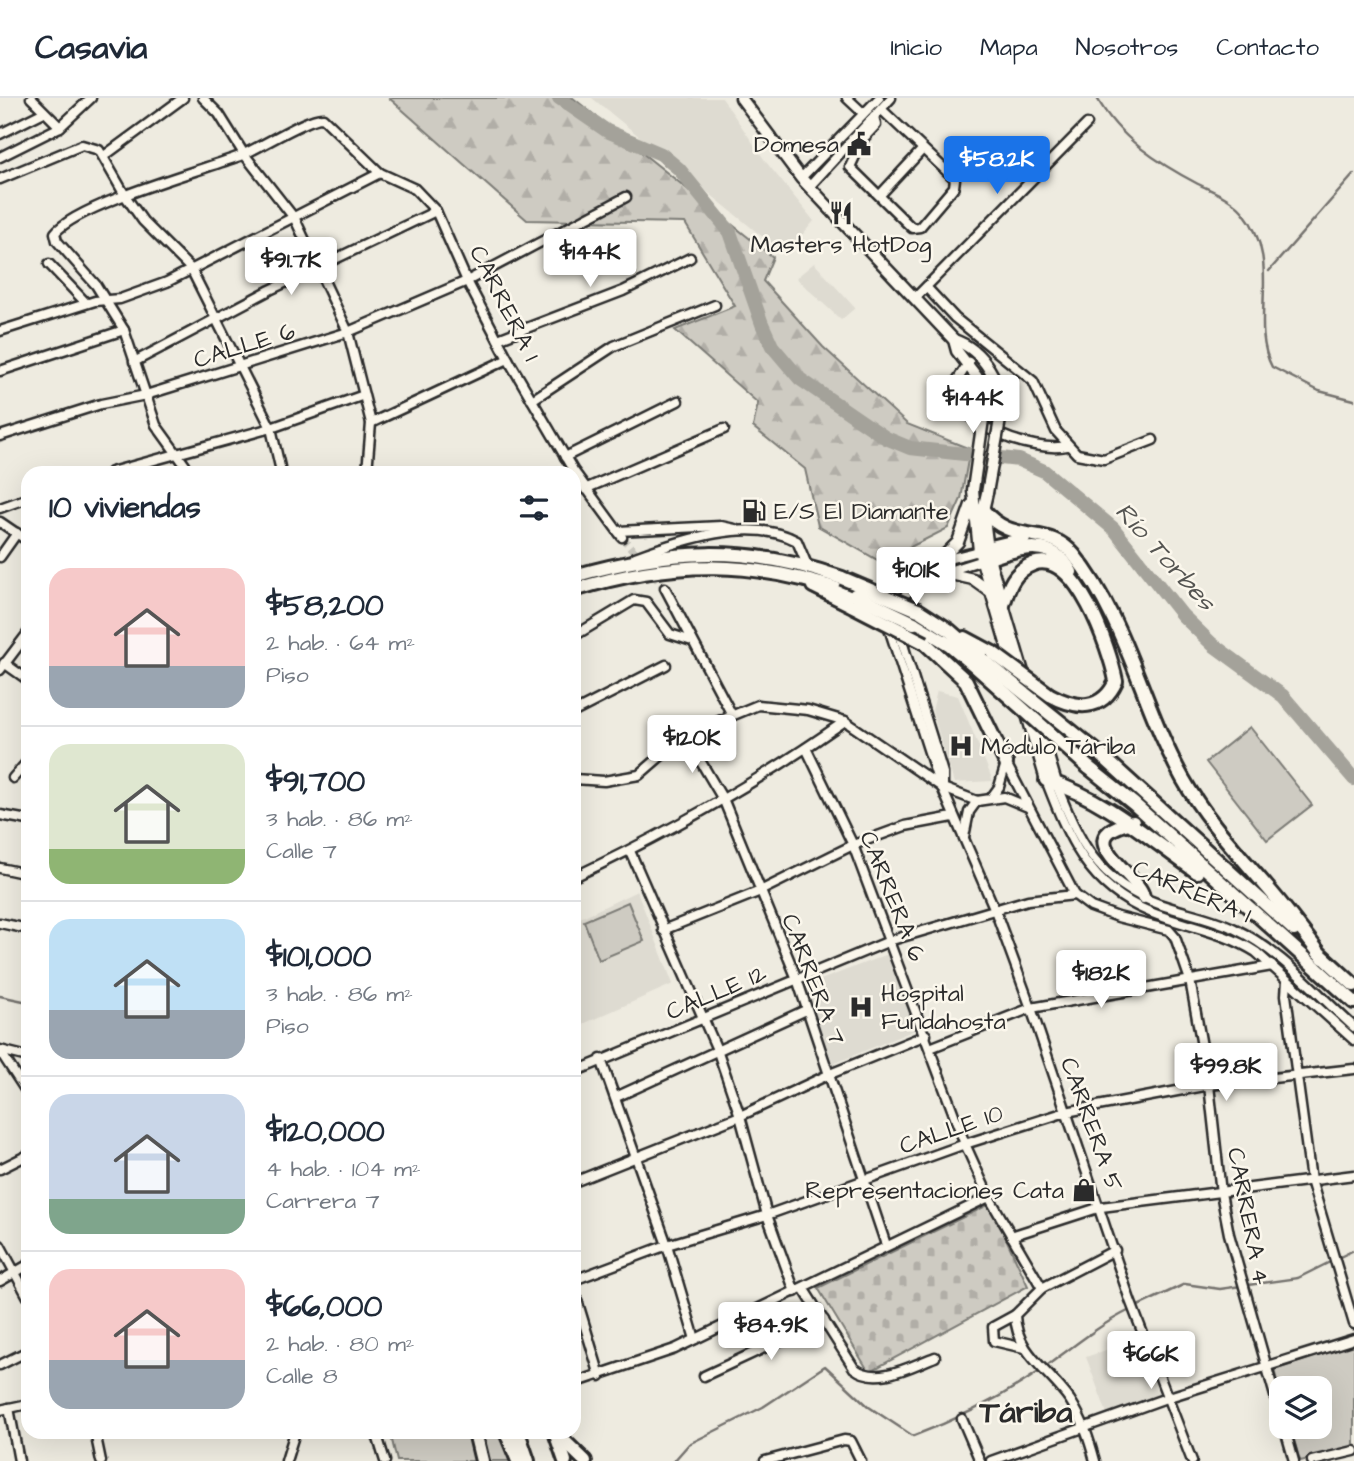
<!DOCTYPE html>
<html lang="es">
<head>
<meta charset="utf-8">
<style>
  body { margin:0; font-family:"Architects Daughter",sans-serif; background:#f6f6f7; color:#1f2937; height:100vh; display:flex; flex-direction:column; font-size:26px; white-space:nowrap }
  * { box-sizing:border-box; margin:0 }
  p { font-size:23px; color:#747a83 }
  .icon { flex:none; width:38px; height:38px; fill:none; stroke:currentColor; stroke-width:2; stroke-linecap:round; stroke-linejoin:round }
  .map { position:relative; flex:1; overflow:hidden }
  .side { position:absolute; left:21px; top:368px; width:560px; height:973px; display:flex; flex-direction:column; background:#fff; border-radius:21px; box-shadow:0 7px 28px #0002 }
  .side>* { flex:none }
  .tools { position:absolute; left:1269px; top:1278px; display:grid; gap:14px }
  .tools a { display:grid; place-items:center; width:63px; height:63px; border-radius:14px; background:#fff; box-shadow:0 7px 28px #0002; font-size:35px }
  .price { position:absolute; translate:-50% -60px; padding:0 16px; border-radius:7px; background:#fff; color:#222; font-size:23px; line-height:46px; filter:drop-shadow(0 2px 4px #0008) }
  .price::after { content:''; position:absolute; left:50%; top:42px; width:21px; height:16px; margin-left:-10px; background:inherit; clip-path:polygon(0 0,100% 0,50% 100%) }
  .price.active { background:#1a73e8; color:#fff }
  ul { padding:0; list-style:none }
  li { display:flex; align-items:center; gap:21px; height:175px; padding:0 28px }
  li+li { border-top:2px solid #e0e1e3 }
  li span { display:grid; place-items:center; flex:none; width:196px; height:140px; border-radius:21px; color:#555 }
  li>.icon { margin-inline-start:auto }
  span .icon { width:84px; height:84px; fill:#fffc; stroke-width:1 }
  li b { font-size:30px }
  h2 { display:flex; justify-content:space-between; align-items:center; height:84px; padding:0 28px; font-size:30px }
  header { display:flex; align-items:center; gap:42px; box-sizing:border-box; height:98px; padding:0 35px; background:#fff; border-bottom:2px solid #e0e1e3 }
  header strong { font-size:33px }
  nav { display:flex; gap:38px; margin-inline-start:auto; font-size:24px }
  .map>svg:first-child { display:block }
</style>
</head>
<body>
<header>
<strong>Casavia</strong>
<nav><a>Inicio</a><a>Mapa</a><a>Nosotros</a><a>Contacto</a></nav>
</header>
<div class="map">
<svg width="1354" height="1363" viewBox="0 0 1354 1363">
  <defs>
    <pattern id="forest-firs" width="22" height="20" patternUnits="userSpaceOnUse" patternTransform="scale(1.75)"><rect width="22" height="20" fill="#cecbc2"/><path d="M5 1l3.5 6h-7zM16 11l3.5 6h-7z" fill="#b1aea7"/></pattern>
    <pattern id="cemetery-stones" width="16" height="16" patternUnits="userSpaceOnUse" patternTransform="scale(1.75)"><rect width="16" height="16" fill="#cecbc2"/><path d="M2 7V4a2 2 0 0 1 4 0v3zM10 15v-3a2 2 0 0 1 4 0v3z" fill="#b1aea7"/></pattern>
  </defs>
  <rect width="100%" height="100%" fill="#eeebe0"/>
  <filter id="ink" filterUnits="userSpaceOnUse"><feTurbulence type="fractalNoise" baseFrequency=".0143" numOctaves="2"/><feDisplacementMap in="SourceGraphic" scale="14" xChannelSelector="R" yChannelSelector="G"/><feConvolveMatrix kernelMatrix="1 2 1 2 8 2 1 2 1" color-interpolation-filters="sRGB"/></filter>
  <g filter="url(#ink)">
    <g fill="#dedbd1">
      <polygon points="592,0 722,0 766,64 814,123 785,157"/>
      <polygon points="814,165 855,210 841,222 796,180"/>
      <polygon points="937,593 958,598 993,683 954,685 932,613"/>
      <polygon points="637,793 673,886 574,930 574,823"/>
      <polygon points="888,856 917,931 833,966 805,888"/>
      <polygon points="1137,1241 1160,1300 1108,1318 1086,1259"/>
    </g>
    <g fill="#cecbc2" stroke="#7c7b76" stroke-width="2">
      <polygon points="1250,629 1312,707 1267,742 1206,664"/>
      <polygon points="628,804 644,843 599,862 584,823"/>
      <polygon points="1354,1246 1354,1351 1300,1363 1290,1328 1320,1328 1320,1290 1281,1290 1281,1297 1274,1272"/>
      <polygon points="390,1334 502,1334 512,1363 397,1363"/>
    </g>
    <polygon fill="url(#forest-firs)" stroke="#7c7b76" stroke-width="2" points="389,0 573,0 773,159 763,183 823,249 907,326 970,351 961,401 948,430 881,464 818,428 805,371 753,329 758,305 675,232 735,208 685,125 527,122"/>
    <polygon fill="url(#cemetery-stones)" stroke="#7c7b76" stroke-width="2" points="990,1106 1028,1188 869,1274 818,1190"/>
    <g fill="none" stroke-linecap="round" stroke-linejoin="round">
      <g stroke="#74726e" stroke-width="2.5">
        <path d="M 1097,0 C 1119,40 1158,65 1198,86 C 1214,94 1231,100 1243,114 C 1284,165 1248,223 1272,269 L 1319,293 L 1354,302"/>
        <polyline points="1269,173 1354,76"/>
        <polyline points="0,898 28,904"/>
        <polyline points="1136,1209 1185,1186 1220,1191 1298,1180 1354,1152"/>
        <path d="M 674,1363 L 689,1346 L 763,1309 L 825,1268 L 869,1309 L 913,1338 C 956,1322 1002,1299 1040,1273 C 1070,1251 1097,1228 1130,1212"/>
      </g>
      <polyline stroke="#a4a29a" stroke-width="14" points="559,0 607,33 661,56 679,71 730,134 762,226 772,248 800,281 886,340 910,350 1019,362 1044,373 1114,431 1182,517 1212,546 1283,598 1354,681"/>
      <polyline stroke="#c7c5bc" stroke-width="8" stroke-dasharray="8 4" stroke-linecap="butt" points="622,439 665,490"/>
      <g stroke="#2b2b2b" stroke-width="13">
        <g id="minor">
          <polyline points="31,0 60,29 91,0"/>
          <polyline points="203,0 219,16 244,56 295,121 348,234 371,325 367,374"/>
          <polyline points="847,0 863,15"/>
          <polyline points="0,36 44,14"/>
          <polyline points="852,41 861,43 876,27 874,18"/>
          <polyline points="848,46 857,54 850,69 912,130 920,129 954,89 955,81 881,11"/>
          <polyline points="104,58 183,0"/>
          <polyline points="0,59 60,29"/>
          <polyline points="801,80 879,0"/>
          <polyline points="0,81 82,47 99,52 126,99 143,123 191,171 271,330 280,369"/>
          <polyline points="809,89 891,0"/>
          <polyline points="880,97 922,52"/>
          <polyline points="49,166 86,205"/>
          <polyline points="927,190 955,220 1033,283 1056,333 1077,356 1104,361 1153,342"/>
          <polyline points="916,199 1087,26"/>
          <polyline points="0,233 95,203 120,201 167,184 380,75"/>
          <polyline points="498,241 623,193 690,160"/>
          <polyline points="134,264 270,192 436,113"/>
          <path d="M 969,264 L 954,287 C 954,328 1033,355 1067,348"/>
          <polyline points="0,273 124,232"/>
          <polyline points="532,302 614,248 715,207"/>
          <polyline points="371,325 508,261"/>
          <polyline points="0,338 101,306 146,297 348,234 467,183 626,99"/>
          <polyline points="565,359 678,303"/>
          <polyline points="111,374 271,330 364,297"/>
          <path d="M 190,374 L 156,327 L 124,232 L 96,187 L 57,143 L 55,135 C 77,107 198,73 237,59 C 257,52 309,18 323,20 L 380,75 L 415,91 L 436,113 L 467,183 L 508,261 L 573,372 L 622,439"/>
          <polyline points="585,391 724,331"/>
          <polyline points="0,410 28,400"/>
          <polyline points="0,424 28,443"/>
          <polyline points="618,433 721,428 735,431"/>
          <polyline points="0,459 17,435"/>
          <path d="M 635,459 C 682,442 750,418 797,443 L 807,467"/>
          <polyline points="665,490 732,617"/>
          <path d="M 888,505 C 907,464 943,464 982,452"/>
          <polyline points="887,524 936,676 995,812 1031,910 1130,1202 1192,1363"/>
          <polyline points="574,538 634,502 646,504 670,536 692,543"/>
          <polyline points="4,565 28,582"/>
          <polyline points="0,572 28,535"/>
          <polyline points="574,614 666,567"/>
          <polyline points="685,637 724,703 797,881 886,1147"/>
          <polyline points="806,650 853,747 965,1046 989,1099 1042,1190"/>
          <polyline points="1006,665 1075,797 1091,809 1118,819 1169,832 1175,839 1190,882 1209,987 1221,1095 1229,1136 1281,1319"/>
          <polyline points="13,680 28,663"/>
          <polyline points="574,681 604,683 639,677 685,637 758,607 808,612 845,623 943,690 977,703"/>
          <path d="M 1046,682 C 1068,739 1088,789 1150,814 C 1186,829 1223,833 1256,854 L 1354,942"/>
          <path d="M 1056,686 C 1079,743 1097,784 1159,806 C 1184,815 1211,819 1235,831 C 1280,852 1317,896 1354,929"/>
          <polyline points="943,687 943,675 901,540 899,514 905,497 920,482 986,461"/>
          <polyline points="991,700 999,689 1006,665"/>
          <polyline points="977,703 1004,699 1028,709"/>
          <polyline points="0,717 28,722"/>
          <polyline points="964,739 969,714 977,703"/>
          <polyline points="630,753 718,954 740,1018 767,1117 795,1194"/>
          <polyline points="0,770 28,776"/>
          <path d="M 574,779 C 669,734 759,684 845,623"/>
          <polyline points="0,825 28,831"/>
          <polyline points="663,832 758,794 853,747 905,728 953,719"/>
          <polyline points="1287,883 1286,897 1311,1082 1354,1226"/>
          <polyline points="930,950 1031,910 1272,868"/>
          <polyline points="0,952 28,959"/>
          <polyline points="0,953 28,996"/>
          <polyline points="601,961 667,1147 695,1241"/>
          <polyline points="574,974 892,842 1028,802 1075,797"/>
          <polyline points="616,999 806,912"/>
          <polyline points="0,1071 28,1057"/>
          <polyline points="574,1084 740,1018 830,976 926,937"/>
          <polyline points="1011,1138 1101,1109 1354,1077"/>
          <polyline points="0,1147 28,1199"/>
          <polyline points="574,1182 667,1147 767,1117 965,1046 1066,1014 1209,987 1354,971"/>
          <polyline points="0,1183 28,1167"/>
          <path d="M 803,1190 L 854,1270 C 877,1288 911,1268 935,1259"/>
          <polyline points="574,1192 600,1278"/>
          <polyline points="1015,1217 993,1229 994,1243 1024,1250"/>
          <polyline points="0,1267 28,1253"/>
          <polyline points="704,1278 824,1222"/>
          <polyline points="574,1285 675,1251 989,1099"/>
          <polyline points="9,1310 19,1363"/>
          <polyline points="0,1312 28,1306"/>
          <polyline points="962,1321 980,1363"/>
          <polyline points="1284,1328 1294,1363"/>
          <polyline points="95,1334 101,1363"/>
          <polyline points="376,1334 385,1363"/>
          <polyline points="286,1363 295,1334"/>
          <polyline points="765,1363 844,1342 851,1343 861,1363"/>
          <polyline points="991,1363 1169,1299 1354,1241"/>
          <path d="M 1095,1363 C 1089,1341 1083,1322 1070,1302 C 1050,1273 1016,1255 1015,1217 L 1042,1190 L 1115,1152"/>
          <polyline points="1312,1363 1354,1353"/>
        </g>
      </g>
      <g stroke="#2b2b2b" stroke-width="15">
        <g id="major">
          <polyline points="741,0 801,80 954,242 957,253 980,283 985,307"/>
          <path d="M 954,242 C 984,252 1002,285 1001,316"/>
          <polyline points="973,392 979,453 1014,572"/>
          <polyline points="987,395 983,412 989,460 1056,685"/>
          <polyline points="937,465 958,444 971,407"/>
          <polyline points="946,475 973,481 991,494"/>
          <polyline points="1019,589 1046,682"/>
        </g>
      </g>
      <g stroke="#2b2b2b" stroke-width="18">
        <g id="highway">
          <path d="M 983,412 C 1013,449 1048,425 1074,457 C 1127,523 1142,608 1183,681 C 1206,722 1237,754 1267,789 C 1287,812 1305,836 1323,860"/>
          <polyline points="987,450 1024,441"/>
          <path d="M 989,460 C 1020,450 1053,439 1071,474"/>
          <path d="M 574,478 C 668,451 748,446 842,480"/>
          <polyline points="813,488 853,508"/>
          <path d="M 574,492 C 673,461 756,461 855,497"/>
          <path d="M 1003,507 C 1009,488 1014,473 1033,466 C 1076,450 1110,552 1116,583 C 1102,614 1076,611 1050,597"/>
          <polyline points="918,512 949,532 982,561"/>
          <polyline points="914,525 950,547 976,569"/>
          <polyline points="965,540 993,555"/>
          <polyline points="925,545 966,583 1006,665"/>
          <polyline points="1100,656 1294,832"/>
          <polyline points="1088,669 1134,706 1354,904"/>
          <path d="M 1046,682 C 1106,701 1147,739 1197,774"/>
          <path d="M 1133,724 C 1064,739 1141,777 1143,799"/>
          <polyline points="1318,854 1354,887"/>
          <polyline points="475,1334 482,1363"/>
          <polyline points="506,1334 518,1363"/>
          <polyline points="518,1334 528,1363"/>
          <polyline points="555,1334 585,1363"/>
          <polyline points="556,1337 565,1363"/>
        </g>
      </g>
      <use href="#minor" stroke="#fbf7ec" stroke-width="8"/>
      <use href="#major" stroke="#fbf7ec" stroke-width="10"/>
      <use href="#highway" stroke="#fbf7ec" stroke-width="12"/>
      <g stroke="#2b2b2b" stroke-width="15" stroke-linecap="butt">
        <g id="major-bridge">
          <polyline points="973,392 985,307"/>
          <polyline points="987,395 1001,316"/>
        </g>
      </g>
      <g stroke="#2b2b2b" stroke-width="18" stroke-linecap="butt">
        <g id="highway-bridge">
          <polyline points="842,480 918,512"/>
          <polyline points="855,497 914,525"/>
          <polyline points="853,508 925,545"/>
          <polyline points="993,555 1050,597"/>
          <polyline points="982,561 1100,656"/>
          <polyline points="976,569 1088,669"/>
        </g>
      </g>
      <use href="#major-bridge" stroke="#fbf7ec" stroke-width="10"/>
      <use href="#highway-bridge" stroke="#fbf7ec" stroke-width="12"/>
    </g>
  </g>
  <defs>
    <g id="civic-bare" transform="scale(1.89)"><path d="M-.6-6.5H3V-4.5H.6V-3L4-1V1h2V6H-6V1h2V-1L-.6-3ZM-1.2 2.5V6h2.4V2.5Z" fill="#2b2b2b" stroke="#fbf7ec" stroke-width="2.5" paint-order="stroke"/></g>
    <g id="restaurant-bare" transform="scale(1.89)"><path d="M-5-6h1v4h1v-4h1v4h1v-4h1v5L-1.5 .5V6h-2V.5L-5-1ZM5-6V6H3V1.5H1.5Q1.5-4 5-6Z" fill="#2b2b2b" stroke="#fbf7ec" stroke-width="2.5" paint-order="stroke"/></g>
    <g id="fuel-bare" transform="scale(1.89)"><path d="M-5.5-6h7V0h2V4h1.3V-2.5L3-4.5l.8-.8L6-3V5H2.5V1h-1V6h-7ZM-4.2-4.7v3.2H.2V-4.7Z" fill="#2b2b2b" stroke="#fbf7ec" stroke-width="2.5" paint-order="stroke"/></g>
    <g id="hospital-bare" transform="scale(1.89)"><path d="M-5-5h3v3.5h4V-5h3V5h-3V1.5h-4V5h-3Z" fill="#2b2b2b" stroke="#fbf7ec" stroke-width="2.5" paint-order="stroke"/></g>
    <g id="shop-bare" transform="scale(1.89)"><path d="M-5-2.5h2.3a2.7 3.5 0 0 1 5.4 0H5L5.5 6h-11ZM-1.5-2.5h3a1.5 2.3 0 0 0-3 0Z" fill="#2b2b2b" stroke="#fbf7ec" stroke-width="2.5" paint-order="stroke"/></g>
  </defs>
  <g fill-rule="evenodd">
    <use href="#civic-bare" x="859" y="46"/>
    <use href="#restaurant-bare" x="841" y="115"/>
    <use href="#fuel-bare" x="754" y="413"/>
    <use href="#hospital-bare" x="961" y="648"/>
    <use href="#hospital-bare" x="861" y="909"/>
    <use href="#shop-bare" x="1084" y="1092"/>
  </g>
  <g text-anchor="middle" stroke-width="5" stroke-linejoin="round" paint-order="stroke">
    <g font-size="24" fill="#2b2b2b" stroke="#fbf7ec" text-anchor="start">
      <text x="839" y="54" text-anchor="end">Domesa</text>
      <text x="841" y="154" text-anchor="middle">Masters HotDog</text>
      <text x="774" y="421">E/S El Diamante</text>
      <text x="981" y="656">Módulo Táriba</text>
      <text x="881" y="903">Hospital<tspan x="881" dy="28">Fundahosta</tspan></text>
      <text x="1064" y="1100" text-anchor="end">Representaciones Cata</text>
    </g>
    <g font-size="24" fill="#2b2b2b" stroke="#fbf7ec">
      <text transform="translate(505 205) rotate(63)" y="8">CARRERA 1</text>
      <text transform="translate(244 247) rotate(-17)" y="8">CALLE 6</text>
      <text transform="translate(1192 793) rotate(23)" y="8">CARRERA 1</text>
      <text transform="translate(893 798) rotate(68)" y="8">CARRERA 6</text>
      <text transform="translate(814 881) rotate(69)" y="8">CARRERA 7</text>
      <text transform="translate(716 894) rotate(-23)" y="8">CALLE 12</text>
      <text transform="translate(1092 1026) rotate(70)" y="8">CARRERA 5</text>
      <text transform="translate(951 1031) rotate(-19)" y="8">CALLE 10</text>
      <text transform="translate(1249 1118) rotate(79)" y="8">CARRERA 4</text>
    </g>
    <g font-size="26" font-style="italic" fill="#555552" stroke="#fbf7ec">
      <text transform="translate(1166 458) rotate(48)" y="9">Río Torbes</text>
    </g>
    <g font-size="32" font-weight="bold" fill="#2b2b2b" stroke="#fbf7ec">
      <text x="1026" y="1324">Táriba</text>
    </g>
  </g>
</svg>
<div class="tools">
<a><svg class="icon" aria-label="layers" viewBox="0 0 24 24"><path d="M12 4l9 5-9 5-9-5zM3 14l9 5 9-5"/></svg></a>
</div>
<b class="price active" style="left:997px;top:98px">$58.2K</b>
<b class="price" style="left:590px;top:191px">$144K</b>
<b class="price" style="left:291px;top:199px">$91.7K</b>
<b class="price" style="left:973px;top:337px">$144K</b>
<b class="price" style="left:916px;top:509px">$101K</b>
<b class="price" style="left:692px;top:677px">$120K</b>
<b class="price" style="left:1101px;top:912px">$182K</b>
<b class="price" style="left:1226px;top:1005px">$99.8K</b>
<b class="price" style="left:771px;top:1264px">$84.9K</b>
<b class="price" style="left:1151px;top:1293px">$66K</b>
<section class="side">
<h2>10 viviendas<svg class="icon" aria-label="filters" viewBox="0 0 24 24"><path d="M4 7h16M4 17h16"/><circle cx="9" cy="7" r="2"/><circle cx="15" cy="17" r="2"/></svg></h2>
<ul>
<li><span style="background:linear-gradient(#f6c9c9 70%,#9aa5b1 0)"><svg class="icon" aria-label="home" viewBox="0 0 24 24"><path d="M3 11l9-7 9 7M6 9v11h12V9"/></svg></span><div><b>$58,200</b><p>2 hab. · 64 m²</p><p>Piso</p></div></li>
<li><span style="background:linear-gradient(#dfe7d0 75%,#8fb573 0)"><svg class="icon" aria-label="home" viewBox="0 0 24 24"><path d="M3 11l9-7 9 7M6 9v11h12V9"/></svg></span><div><b>$91,700</b><p>3 hab. · 86 m²</p><p>Calle 7</p></div></li>
<li><span style="background:linear-gradient(#bfe0f5 65%,#9aa5b1 0)"><svg class="icon" aria-label="home" viewBox="0 0 24 24"><path d="M3 11l9-7 9 7M6 9v11h12V9"/></svg></span><div><b>$101,000</b><p>3 hab. · 86 m²</p><p>Piso</p></div></li>
<li><span style="background:linear-gradient(#c9d6e8 75%,#7fa58c 0)"><svg class="icon" aria-label="home" viewBox="0 0 24 24"><path d="M3 11l9-7 9 7M6 9v11h12V9"/></svg></span><div><b>$120,000</b><p>4 hab. · 104 m²</p><p>Carrera 7</p></div></li>
<li><span style="background:linear-gradient(#f6c9c9 65%,#9aa5b1 0)"><svg class="icon" aria-label="home" viewBox="0 0 24 24"><path d="M3 11l9-7 9 7M6 9v11h12V9"/></svg></span><div><b>$66,000</b><p>2 hab. · 80 m²</p><p>Calle 8</p></div></li>
</ul>
</section>
</div>
</body>
</html>
